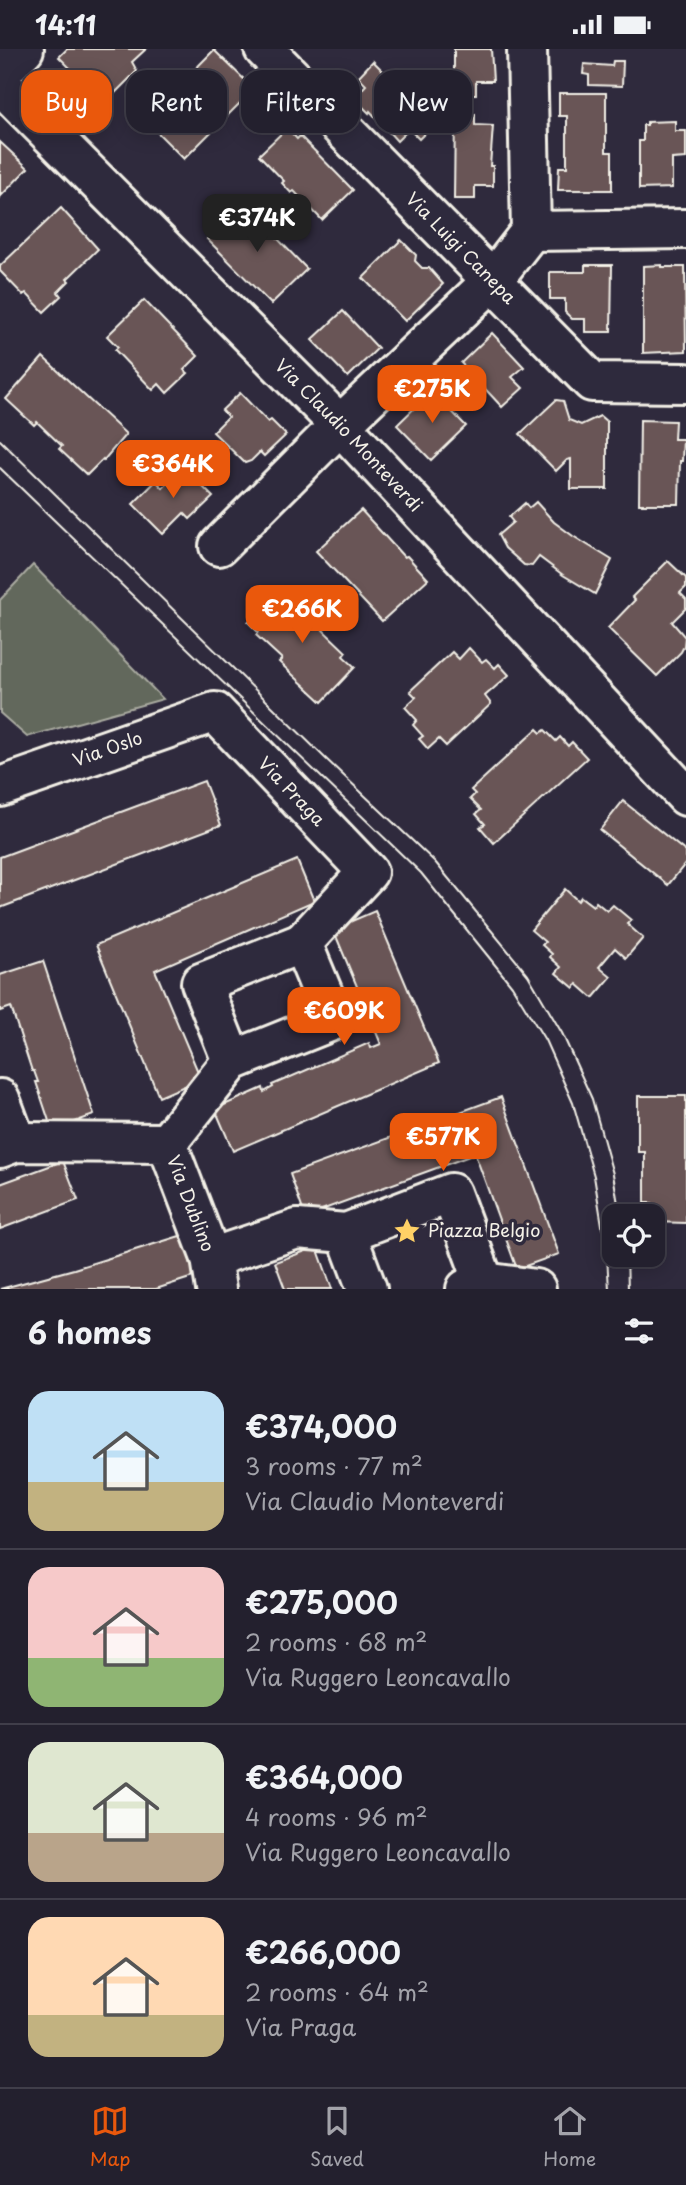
<!DOCTYPE html>
<html lang="en">
<head>
<meta charset="utf-8">
<style>
  body { margin:0; font-family:"Playpen Sans",sans-serif; background:#2b2836; color:#f1f3f6; height:100vh; display:flex; flex-direction:column; font-size:26px; white-space:nowrap }
  * { box-sizing:border-box; margin:0 }
  p { font-size:23px; color:#a3a3aa }
  .icon { flex:none; width:38px; height:38px; fill:none; stroke:currentColor; stroke-width:2; stroke-linecap:round; stroke-linejoin:round }
  .map { position:relative; height:1240px; overflow:hidden }
  .drawer { display:flex; flex-direction:column; background:#23202e; flex:1 }
  .drawer>* { flex:none }
  .hud { position:absolute; left:21px; top:21px; width:644px; height:63px; display:flex; gap:14px }
  .buttons { position:absolute; left:602px; top:1155px; display:grid; gap:14px }
  .buttons a { display:grid; place-items:center; width:63px; height:63px; border-radius:14px; background:#23202e; box-shadow:0 4px 18px #0003,0 0 0 2px #403e4a; font-size:35px }
  .price { position:absolute; translate:-50% -60px; padding:0 16px; border-radius:14px; background:#ea580c; color:#fff; font-size:23px; line-height:46px; filter:drop-shadow(0 2px 4px #0008) }
  .price::after { content:''; position:absolute; left:50%; top:42px; width:21px; height:16px; margin-left:-10px; background:inherit; clip-path:polygon(0 0,100% 0,50% 100%) }
  .price.active { background:#222; color:#fff }
  ul { padding:0; list-style:none }
  li { display:flex; align-items:center; gap:21px; height:175px; padding:0 28px }
  li+li { border-top:2px solid #403e4a }
  li span { display:grid; place-items:center; flex:none; width:196px; height:140px; border-radius:21px; color:#555 }
  li>.icon { margin-inline-start:auto }
  span .icon { width:84px; height:84px; fill:#fffc; stroke-width:1 }
  li b { font-size:30px }
  h2 { display:flex; justify-content:space-between; align-items:center; height:84px; padding:0 28px; font-size:30px }
  .chip { padding:0 24px; border-radius:21px; background:#23202e; box-shadow:0 4px 18px #0003,0 0 0 2px #403e4a; font-size:24px; line-height:63px }
  .chip.active { background:#ea580c; color:#fff }
  .status { display:flex; justify-content:space-between; align-items:center; height:49px; padding:0 35px; background:#23202e; direction:ltr }
  .status svg { height:19px; fill:currentColor }
  .menu { display:flex; justify-content:space-around; align-items:center; height:98px; border-top:2px solid #403e4a; background:#23202e; font-size:19px; color:#a3a3aa }
  .menu a { display:grid; justify-items:center; gap:4px }
  .menu .active { color:#ea580c }
  .map>svg:first-child { display:block }
</style>
</head>
<body>
<div class="status"><b>14:11</b><svg viewBox="0 0 49 12"><path d="M0 12V9h3v3zM5 12V6h3v6zM10 12V3h3v9zM15 12V0h3v12zM26 1h20v11H26zM47 4h2v5h-2z"/></svg></div>
<div class="map">
<svg width="686" height="1240" viewBox="0 0 686 1240">
  <rect width="100%" height="100%" fill="#2f2a3d"/>
  <filter id="ink" filterUnits="userSpaceOnUse"><feTurbulence type="fractalNoise" baseFrequency=".0143" numOctaves="2"/><feDisplacementMap in="SourceGraphic" scale="14" xChannelSelector="R" yChannelSelector="G"/><feConvolveMatrix kernelMatrix="1 2 1 2 8 2 1 2 1" color-interpolation-filters="sRGB"/></filter>
  <g filter="url(#ink)">
    <polygon fill="#62685b" stroke="#abaca2" stroke-width="2" points="33,516 163,650 27,688 0,664 0,551"/>
    <g fill="#695557" stroke="#f4f1e8" stroke-width="2">
      <polygon points="67,0 146,0 132,13 137,22 105,54 59,8"/>
      <polygon points="454,0 491,0 493,32 476,32 476,45 454,45"/>
      <polygon points="214,1 254,40 184,110 145,71"/>
      <polygon points="373,12 435,74 419,90 409,80 397,92 370,62 369,64 354,49 366,36 358,28"/>
      <polygon points="613,12 623,12 622,37 589,36 589,26 583,25 584,15 612,17"/>
      <polygon points="559,44 606,44 606,103 612,103 612,141 558,141 559,118 567,118 567,67 559,67"/>
      <polygon points="455,64 475,65 475,76 493,77 490,117 493,117 493,137 475,137 475,150 454,150"/>
      <polygon points="675,72 675,82 686,82 686,109 672,110 672,139 639,140 639,92 643,92 643,76 647,76 647,73"/>
      <polygon points="287,79 297,90 300,87 353,141 322,171 294,142 291,144 282,134 284,132 259,106"/>
      <polygon points="0,93 28,119 0,148"/>
      <polygon points="244,155 307,220 271,255 207,190"/>
      <polygon points="61,159 98,200 67,230 69,232 58,243 61,247 44,263 26,244 23,246 0,222 0,217"/>
      <polygon points="401,191 416,206 415,212 422,219 429,219 443,235 405,272 363,229"/>
      <polygon points="585,216 612,216 611,283 585,283 585,270 572,270 565,263 565,250 550,250 550,223 585,223"/>
      <polygon points="662,216 662,218 685,218 686,302 643,304 643,217"/>
      <polygon points="144,251 198,307 184,321 188,324 167,344 159,335 153,341 115,301 118,298 107,287"/>
      <polygon points="343,262 378,299 348,328 312,291"/>
      <polygon points="492,284 524,318 512,328 523,339 502,358 461,314"/>
      <polygon points="43,308 126,385 104,411 103,410 87,426 59,400 62,397 37,373 34,376 6,350"/>
      <polygon points="432,342 466,377 431,411 397,376"/>
      <polygon points="240,344 268,373 271,371 286,386 264,407 260,403 251,412 245,414 213,383 228,368 222,361"/>
      <polygon points="556,351 563,352 569,371 581,376 600,367 607,373 607,440 571,440 571,410 567,411 556,422 520,385"/>
      <polygon points="640,371 675,372 674,390 683,390 682,412 680,412 679,455 639,455"/>
      <polygon points="183,418 213,448 190,470 184,464 163,485 133,455 156,432 163,439"/>
      <polygon points="536,453 554,473 573,487 612,511 595,545 563,526 539,508 532,517 524,516 505,499 498,486 513,473 509,468 525,454 529,459"/>
      <polygon points="361,461 404,508 407,507 428,530 382,572 316,502"/>
      <polygon points="668,512 686,529 686,538 680,544 686,550 686,559 672,573 685,588 684,597 681,603 657,627 608,579 635,551 632,548"/>
      <polygon points="282,540 313,569 315,567 326,578 323,581 346,603 343,607 355,618 322,653 279,613 282,610 256,586 258,583 248,573"/>
      <polygon points="469,599 482,613 486,610 495,619 499,615 509,626 485,647 491,655 446,697 439,690 428,700 419,690 423,687 413,676 417,671 405,658 416,648 410,642 452,603 459,610"/>
      <polygon points="537,680 541,684 545,681 556,692 560,688 568,697 572,693 587,709 494,794 480,778 485,775 476,765 481,761 470,750 475,745 471,741"/>
      <polygon points="204,732 221,776 0,859 0,808"/>
      <polygon points="623,752 686,803 686,814 668,836 600,781"/>
      <polygon points="297,811 314,852 155,921 201,1030 159,1048 96,896"/>
      <polygon points="565,840 578,852 581,848 593,857 596,853 607,862 613,856 631,871 627,875 643,889 626,909 615,899 599,918 611,928 593,949 577,935 574,939 556,924 561,918 550,908 552,905 542,896 545,893 531,881"/>
      <polygon points="375,862 439,1014 233,1102 215,1060 263,1039 264,1043 273,1038 272,1036 369,994 371,999 381,995 333,880"/>
      <polygon points="43,912 94,1066 52,1081 36,1033 38,1033 34,1022 32,1022 11,958 0,962 0,926"/>
      <polygon points="638,1047 686,1047 686,1174 653,1173 652,1154 645,1154 645,1103 638,1103"/>
      <polygon points="501,1048 559,1205 517,1220 475,1105 305,1167 290,1125"/>
      <polygon points="63,1112 78,1151 0,1180 0,1135"/>
      <polygon points="183,1186 196,1227 156,1240 0,1240 74,1220"/>
      <polygon points="317,1198 332,1240 285,1240 275,1213"/>
    </g>
    <g fill="none" stroke-linecap="round" stroke-linejoin="round">
      <g stroke="#f4f1e8" stroke-width="44">
        <g id="minor">
          <path id="s1" d="M 264,0 L 592,333 L 686,334"/>
          <polyline points="0,24 24,0"/>
          <path id="s2" d="M 0,35 L 340,376 L 686,747"/>
          <polyline points="531,182 686,180"/>
          <polyline points="219,497 340,376 492,232 531,182 527,0"/>
          <path id="s3" d="M 0,738 L 215,663 L 368,823 L 302,894"/>
          <polyline points="0,1050 16,1093"/>
          <polyline points="167,1094 232,1012 334,971 302,894 201,934 232,1012"/>
          <path id="s4" d="M 0,1099 L 16,1093 L 167,1094 L 211,1209 L 216,1240"/>
          <polyline points="346,1184 367,1240"/>
          <polyline points="211,1209 297,1180 346,1184 451,1144 484,1233 466,1240"/>
          <polyline points="484,1233 536,1240"/>
        </g>
      </g>
      <use href="#minor" stroke="#2f2a3d" stroke-width="38"/>
      <g stroke="#f4f1e8" stroke-width="2">
        <polyline points="0,391 325,709 435,813 528,926 562,984 592,1050 613,1125 620,1167"/>
        <polyline points="0,419 421,824 512,937 545,991 573,1054 594,1127 607,1207 609,1240"/>
        <polyline points="627,1206 628,1240"/>
      </g>
    </g>
  </g>
  <defs>
    <g id="sight-bare" transform="scale(2.1)"><path d="M0-6L1.8-2.2L6-1.7L2.9 1.2L3.7 5.4L0 3.3L-3.7 5.4L-2.9 1.2L-6-1.7L-1.8-2.2Z" fill="#ffd166" stroke="#2f2a3d" stroke-width="2.5" paint-order="stroke"/></g>
  </defs>
  <g fill-rule="evenodd">
    <use href="#sight-bare" x="407" y="1182"/>
  </g>
  <g text-anchor="middle" stroke-width="7" stroke-linejoin="round" paint-order="stroke">
    <g font-size="18" fill="#f4f1e8" stroke="#2f2a3d">
      <text dy="6" stroke="none"><textPath href="#s1" startOffset="280">Via Luigi Canepa</textPath></text>
      <text dy="6" stroke="none"><textPath href="#s2" startOffset="495">Via Claudio Monteverdi</textPath></text>
      <text dy="6" stroke="none"><textPath href="#s3" startOffset="114">Via Oslo</textPath></text>
      <text dy="6" stroke="none"><textPath href="#s3" startOffset="338">Via Praga</textPath></text>
      <text dy="6" stroke="none"><textPath href="#s4" startOffset="233">Via Dublino</textPath></text>
    </g>
    <g font-size="18" fill="#f4f1e8" stroke="#2f2a3d" text-anchor="start">
      <text x="428" y="1188">Piazza Belgio</text>
    </g>
  </g>
</svg>
<div class="buttons">
<a><svg class="icon" aria-label="locate" viewBox="0 0 24 24"><circle cx="12" cy="12" r="6"/><path d="M12 2v4M12 18v4M2 12h4M18 12h4"/></svg></a>
</div>
<b class="price active" style="left:257px;top:205px">€374K</b>
<b class="price" style="left:432px;top:376px">€275K</b>
<b class="price" style="left:173px;top:451px">€364K</b>
<b class="price" style="left:302px;top:596px">€266K</b>
<b class="price" style="left:344px;top:998px">€609K</b>
<b class="price" style="left:443px;top:1124px">€577K</b>
<div class="hud">
<a class="chip active">Buy</a>
<a class="chip">Rent</a>
<a class="chip">Filters</a>
<a class="chip">New</a>
</div>
</div>
<section class="drawer">
<h2>6 homes<svg class="icon" aria-label="filters" viewBox="0 0 24 24"><path d="M4 7h16M4 17h16"/><circle cx="9" cy="7" r="2"/><circle cx="15" cy="17" r="2"/></svg></h2>
<ul>
<li><span style="background:linear-gradient(#bfe0f5 65%,#c2b280 0)"><svg class="icon" aria-label="home" viewBox="0 0 24 24"><path d="M3 11l9-7 9 7M6 9v11h12V9"/></svg></span><div><b>€374,000</b><p>3 rooms · 77 m²</p><p>Via Claudio Monteverdi</p></div></li>
<li><span style="background:linear-gradient(#f6c9c9 65%,#8fb573 0)"><svg class="icon" aria-label="home" viewBox="0 0 24 24"><path d="M3 11l9-7 9 7M6 9v11h12V9"/></svg></span><div><b>€275,000</b><p>2 rooms · 68 m²</p><p>Via Ruggero Leoncavallo</p></div></li>
<li><span style="background:linear-gradient(#dfe7d0 65%,#b9a48a 0)"><svg class="icon" aria-label="home" viewBox="0 0 24 24"><path d="M3 11l9-7 9 7M6 9v11h12V9"/></svg></span><div><b>€364,000</b><p>4 rooms · 96 m²</p><p>Via Ruggero Leoncavallo</p></div></li>
<li><span style="background:linear-gradient(#ffd9b3 70%,#c2b280 0)"><svg class="icon" aria-label="home" viewBox="0 0 24 24"><path d="M3 11l9-7 9 7M6 9v11h12V9"/></svg></span><div><b>€266,000</b><p>2 rooms · 64 m²</p><p>Via Praga</p></div></li>
</ul>
</section>
<nav class="menu">
<a class="active"><svg class="icon" aria-label="map" viewBox="0 0 24 24"><path d="M3 6l6-2 6 2 6-2v14l-6 2-6-2-6 2zM9 4v14M15 6v14"/></svg>Map</a>
<a><svg class="icon" aria-label="saved" viewBox="0 0 24 24"><path d="M7 4h10v16l-5-4-5 4z"/></svg>Saved</a>
<a><svg class="icon" aria-label="home" viewBox="0 0 24 24"><path d="M3 11l9-7 9 7M6 9v11h12V9"/></svg>Home</a>
</nav>
</body>
</html>
